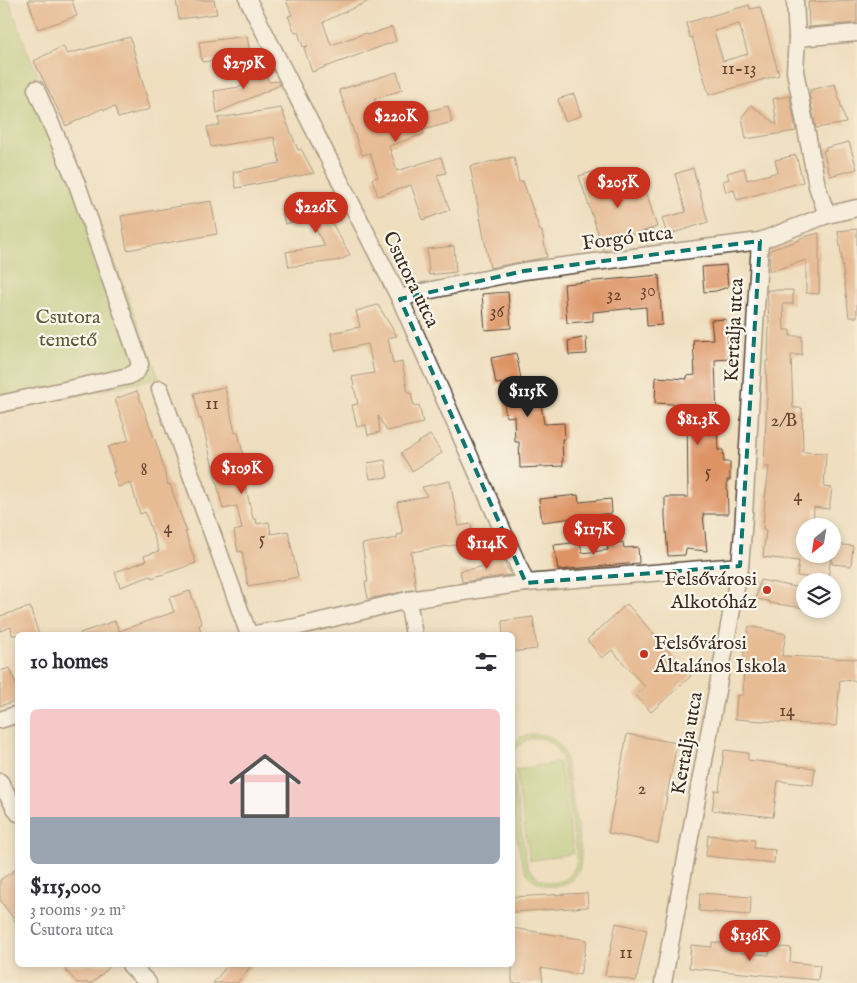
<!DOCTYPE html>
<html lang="en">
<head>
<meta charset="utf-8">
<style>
  body { margin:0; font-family:"IM FELL English",serif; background:#f7f7f7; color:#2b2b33; height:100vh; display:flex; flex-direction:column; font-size:19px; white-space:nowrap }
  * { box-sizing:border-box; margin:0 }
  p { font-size:16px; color:#7c7c81 }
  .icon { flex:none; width:28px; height:28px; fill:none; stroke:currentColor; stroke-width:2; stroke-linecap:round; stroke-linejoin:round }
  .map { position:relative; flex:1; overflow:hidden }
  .panel { position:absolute; left:15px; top:632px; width:500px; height:335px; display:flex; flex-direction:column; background:#fff; border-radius:8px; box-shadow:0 2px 8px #0003 }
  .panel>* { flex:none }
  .needle { width:32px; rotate:210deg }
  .controls { position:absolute; left:796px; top:518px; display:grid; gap:10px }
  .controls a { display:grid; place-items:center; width:45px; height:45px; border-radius:50%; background:#fff; box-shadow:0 2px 8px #0003; font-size:25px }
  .price { position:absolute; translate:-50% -42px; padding:0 11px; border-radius:18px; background:#c8321e; color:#fff; font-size:16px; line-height:32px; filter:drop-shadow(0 1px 2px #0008) }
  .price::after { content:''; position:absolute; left:50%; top:30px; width:15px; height:11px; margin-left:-8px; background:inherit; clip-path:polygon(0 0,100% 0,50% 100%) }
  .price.on { background:#222; color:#fff }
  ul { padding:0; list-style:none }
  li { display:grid; align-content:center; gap:10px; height:265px; padding:0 15px }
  li span { display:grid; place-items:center; height:155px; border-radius:8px; color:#555 }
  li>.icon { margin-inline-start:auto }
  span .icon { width:90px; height:90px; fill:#fffc; stroke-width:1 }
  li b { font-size:21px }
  h2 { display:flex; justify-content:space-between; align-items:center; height:60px; padding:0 15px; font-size:21px }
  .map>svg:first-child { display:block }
</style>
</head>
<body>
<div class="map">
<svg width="857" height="983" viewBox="0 0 857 983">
  <rect width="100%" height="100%" fill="#fbf7ec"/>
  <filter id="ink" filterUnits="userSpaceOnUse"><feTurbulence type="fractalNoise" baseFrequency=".02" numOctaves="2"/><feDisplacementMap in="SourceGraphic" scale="10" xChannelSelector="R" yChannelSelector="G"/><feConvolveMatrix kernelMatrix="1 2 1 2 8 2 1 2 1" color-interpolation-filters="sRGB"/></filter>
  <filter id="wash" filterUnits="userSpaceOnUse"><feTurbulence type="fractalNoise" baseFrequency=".0096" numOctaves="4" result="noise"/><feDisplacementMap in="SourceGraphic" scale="20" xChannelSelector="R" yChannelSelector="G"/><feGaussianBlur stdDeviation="1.12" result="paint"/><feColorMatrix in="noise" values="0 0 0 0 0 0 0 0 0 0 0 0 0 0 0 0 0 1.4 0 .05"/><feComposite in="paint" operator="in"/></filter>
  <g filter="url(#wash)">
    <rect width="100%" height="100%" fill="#efdfbf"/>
    <g fill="#a6c76f" stroke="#707846">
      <polygon points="0,0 9,0 26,48 80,174 159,378 0,412"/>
      <path d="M 531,734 C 550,735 558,738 565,756 L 581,851 C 581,858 581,864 579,870 C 569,891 540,891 527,873 C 517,860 512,796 513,777 L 527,865 C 544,894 579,885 577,852 L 561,757 C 551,733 525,731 513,754 L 514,744 L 521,737 Z"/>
      <polygon points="559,762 574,853 530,861 515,770"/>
    </g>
    <g id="blocks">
      <g fill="#dd9363" fill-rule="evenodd">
        <polygon points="28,0 72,0 77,16 38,29"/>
        <polygon points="176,0 214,0 217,14 179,19"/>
        <polygon points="286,0 371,0 323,22 331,45 366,33 367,35 392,27 396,41 312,72 304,48 308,46 303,47 298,32 295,33 288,16 292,15"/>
        <polygon points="857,0 857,23 809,27 808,2"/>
        <path d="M 749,5 L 750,9 L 760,7 L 779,75 L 709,95 L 692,37 L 690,38 L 686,23 ZM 739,24 L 748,54 L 723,61 L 714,31 Z"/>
        <polygon points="247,36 250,55 202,62 199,42"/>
        <polygon points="130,37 150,109 118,118 115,107 104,110 103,108 66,126 34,61 63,46 67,54"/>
        <polygon points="262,67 269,82 278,81 280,85 217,113 214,91 245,86 241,77"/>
        <polygon points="397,72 402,90 374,99 384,126 417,114 448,106 452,122 423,130 424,134 389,146 397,171 441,157 446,173 437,175 450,210 423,220 411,185 378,196 372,179 378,177 370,153 362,155 339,90"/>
        <polygon points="835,84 846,123 816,128 809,93 811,93 810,90"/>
        <polygon points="574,94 581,116 565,121 558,99"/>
        <polygon points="790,96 796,131 746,139 742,117 751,105 777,125 773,99"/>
        <polygon points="281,108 298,150 301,149 314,173 236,188 233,172 280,163 274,137 211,147 207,127 220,125 218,118"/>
        <polygon points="849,142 857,169 830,176 823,151 826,150 825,148"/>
        <polygon points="796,155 803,182 737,200 734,190 726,192 723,181 729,179 727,173 744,168 747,180 778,172 775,160"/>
        <polygon points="514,157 519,182 523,181 540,231 542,231 547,257 490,268 470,166"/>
        <polygon points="693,168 708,222 667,235 662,218 686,212 675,174"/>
        <polygon points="598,170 604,190 642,178 657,227 620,238 623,245 604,251 579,176"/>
        <polygon points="325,197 332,223 350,255 341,260 289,267 286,252 325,246 309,218 285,224 281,208"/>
        <polygon points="211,201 217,234 127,250 121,216"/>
        <polygon points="857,229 857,317 849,317 838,231"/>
        <polygon points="819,233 819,294 806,293 806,260 769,272 770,250 800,240 800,238"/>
        <polygon points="454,246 456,272 429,275 427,249"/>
        <polygon points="726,265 728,287 716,291 704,292 702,267"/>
        <polygon points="659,275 662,325 647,326 646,307 593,312 593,321 567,323 564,284"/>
        <polygon points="767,290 793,290 793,304 783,304 784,330 790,330 790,336 802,336 802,355 791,355 793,408 802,408 803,452 826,453 824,487 832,488 829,509 814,507 813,526 805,526 805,554 831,554 828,580 797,576 799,561 763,557 766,530 763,529 765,500 769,467 764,467 767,396 766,361 768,361 769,321"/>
        <polygon points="508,292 511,328 485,330 482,294"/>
        <polygon points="378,305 397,336 388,338 393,364 402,362 408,393 411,393 414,406 419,405 423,423 387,431 378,416 380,432 368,435 366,425 357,427 352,405 358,404 352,377 374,373 368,344 335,351 331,333 360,327 356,311"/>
        <polygon points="726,319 729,359 715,360 718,450 723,450 724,462 730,462 730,480 727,480 728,514 703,514 707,551 686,549 685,555 668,556 665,517 665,497 688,497 687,405 655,403 656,377 687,379 687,376 695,375 693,340 713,339 711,320"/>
        <polygon points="586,337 587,354 569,355 568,341"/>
        <polygon points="516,353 522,384 529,384 530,392 539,391 544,424 564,423 565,439 562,439 563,466 520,468 519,442 515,442 514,416 506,417 501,383 496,384 491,358"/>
        <polygon points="225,387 235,433 238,432 244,458 239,459 253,519 256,519 257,524 269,522 271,534 288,531 298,577 248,586 242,551 238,552 234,531 242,529 237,506 223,509 201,418 199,419 194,393"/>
        <polygon points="137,391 159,451 168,485 170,484 179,511 187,532 185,532 196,563 152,578 151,576 120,587 115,572 146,561 144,556 159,551 145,512 140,514 131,483 118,487 113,472 115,472 108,447 129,440 115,399"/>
        <polygon points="430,435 442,453 412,471 401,453"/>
        <polygon points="385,460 388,477 370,479 367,463"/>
        <polygon points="450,481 459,526 471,524 474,542 411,552 416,589 368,599 365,582 368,582 362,544 397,538 397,535 403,534 397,502 427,496 422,487"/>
        <polygon points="578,495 579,502 611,499 612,513 542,522 539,499"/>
        <polygon points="580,542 582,553 608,550 607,544 623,542 624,548 638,547 639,563 558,570 554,545"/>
        <polygon points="832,544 853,546 851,566 832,564"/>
        <polygon points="500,554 511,575 462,582 460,571 486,566 481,558"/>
        <polygon points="760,580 805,589 805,608 769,603 769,601 756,599"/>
        <polygon points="190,591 202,624 199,625 202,635 81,635 80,633 115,621 119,631 174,612 169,598"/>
        <polygon points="627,604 691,676 651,712 636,695 645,687 612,650 602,658 587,640"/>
        <polygon points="30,607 39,635 12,635 11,627 0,631 0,616"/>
        <polygon points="533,617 537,649 512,652 512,635 503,635 502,621"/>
        <polygon points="749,626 786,634 782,656 857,659 857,681 840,680 836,726 735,719 737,695 743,695 744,651"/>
        <polygon points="10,668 18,690 18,700 0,706 0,671"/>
        <polygon points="627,734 677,743 658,843 608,833"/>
        <polygon points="724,750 748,753 748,760 815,768 813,785 778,781 773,817 712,810 715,790 719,791"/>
        <polygon points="708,835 755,840 754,848 775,850 774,863 706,856"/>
        <polygon points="18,868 18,925 0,900 0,880"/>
        <polygon points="587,893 588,907 512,912 512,897"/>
        <polygon points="700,893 751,897 750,915 699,911"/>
        <polygon points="616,923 647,930 636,981 605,975"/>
        <polygon points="512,928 587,940 580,975 541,968 543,983 512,983"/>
        <polygon points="712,942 742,945 741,953 769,955 770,946 791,948 790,962 820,965 818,980 689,968 691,945 712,947"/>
        <polygon points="61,965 112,965 92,983 77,983"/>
        <polygon points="228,965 252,965 237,983 213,983"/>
      </g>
    </g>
  </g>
  <g filter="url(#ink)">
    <use href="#blocks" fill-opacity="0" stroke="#564536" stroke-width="1"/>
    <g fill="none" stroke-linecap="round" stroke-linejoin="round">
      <g stroke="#564536" stroke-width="19">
        <g id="minor">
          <polyline points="248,0 400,299 526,583"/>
          <polyline points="795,0 797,38 795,71 817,186 827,215"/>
          <polyline points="797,38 857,33"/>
          <polyline points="400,299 417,293 524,271 760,241 827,215 857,208"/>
          <polyline points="160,389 249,635"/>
          <polyline points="0,404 129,376 137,371 140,364 77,184 36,89"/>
          <polyline points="408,600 414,635"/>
          <polyline points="249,635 296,627 408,600 526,583 740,566"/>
          <polyline points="0,720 18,714"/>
          <polyline points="0,782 18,813"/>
          <polyline points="130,965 148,983"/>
          <polyline points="663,983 740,566 743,531 760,241"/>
        </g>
      </g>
      <use href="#minor" stroke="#fff" stroke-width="16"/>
    </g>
  </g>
  <path d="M0 0H857V983H0ZM 760,241 L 740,566 L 526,583 L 400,299 L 524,271 Z" fill="#efdfbf" fill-opacity=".55" fill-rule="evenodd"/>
  <path fill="none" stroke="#0f766e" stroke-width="4" stroke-dasharray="10 6" stroke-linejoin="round" d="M 760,241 L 740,566 L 526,583 L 400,299 L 524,271 Z"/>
  <g fill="#c8321e" stroke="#fbf7ec" stroke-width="2">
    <circle cx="767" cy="590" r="5"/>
    <circle cx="644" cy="654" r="5"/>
  </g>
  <g text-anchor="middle" stroke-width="4.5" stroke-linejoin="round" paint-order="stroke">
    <g font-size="18" fill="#64442f">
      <text x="739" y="74">11-13</text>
      <text x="648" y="296">30</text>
      <text x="614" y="300">32</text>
      <text x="497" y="317">36</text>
      <text x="212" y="409">11</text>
      <text x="784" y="426">2/B</text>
      <text x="144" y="475">8</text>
      <text x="708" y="477">5</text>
      <text x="798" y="501">4</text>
      <text x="168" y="533">4</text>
      <text x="262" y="544">5</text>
      <text x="787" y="716">14</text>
      <text x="642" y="794">2</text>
      <text x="626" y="958">11</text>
    </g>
    <g font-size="20" fill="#3b2a1e" stroke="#fbf7ec">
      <text transform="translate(627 237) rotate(-7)" y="7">Forgó utca</text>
      <text transform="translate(412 279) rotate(64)" y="7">Csutora utca</text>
      <text transform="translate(733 330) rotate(-87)" y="7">Kertalja utca</text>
      <text transform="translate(686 743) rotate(-80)" y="7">Kertalja utca</text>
    </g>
    <g font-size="20" fill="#5b5936" stroke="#fbf7ec">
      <text x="68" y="323">Csutora<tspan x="68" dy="23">temető</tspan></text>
    </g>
    <g font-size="20" fill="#3b2a1e" stroke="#fbf7ec" text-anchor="end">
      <text x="757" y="585">Felsővárosi<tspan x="757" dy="23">Alkotóház</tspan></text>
      <text x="654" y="649" text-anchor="start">Felsővárosi<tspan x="654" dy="23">Általános Iskola</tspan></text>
    </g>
  </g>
</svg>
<div class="controls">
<a><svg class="needle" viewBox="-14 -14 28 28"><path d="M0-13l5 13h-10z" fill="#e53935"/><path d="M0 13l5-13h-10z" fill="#7c7c81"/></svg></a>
<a><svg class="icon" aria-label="layers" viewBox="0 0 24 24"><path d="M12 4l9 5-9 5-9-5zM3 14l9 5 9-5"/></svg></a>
</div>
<b class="price" style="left:244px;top:90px">$279K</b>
<b class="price" style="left:396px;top:143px">$220K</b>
<b class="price" style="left:618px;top:209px">$205K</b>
<b class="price" style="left:316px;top:234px">$226K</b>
<b class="price on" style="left:528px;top:418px">$115K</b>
<b class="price" style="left:698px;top:446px">$81.3K</b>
<b class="price" style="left:242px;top:495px">$109K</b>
<b class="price" style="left:594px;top:556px">$117K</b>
<b class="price" style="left:487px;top:570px">$114K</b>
<b class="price" style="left:750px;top:962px">$136K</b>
<section class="panel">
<h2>10 homes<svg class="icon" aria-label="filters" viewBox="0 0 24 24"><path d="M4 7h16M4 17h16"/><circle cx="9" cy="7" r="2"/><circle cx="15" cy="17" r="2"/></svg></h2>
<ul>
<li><span style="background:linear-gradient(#f6c9c9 70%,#9aa5b1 0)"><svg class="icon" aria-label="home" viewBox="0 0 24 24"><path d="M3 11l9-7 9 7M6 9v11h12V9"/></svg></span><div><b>$115,000</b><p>3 rooms · 92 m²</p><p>Csutora utca</p></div></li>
</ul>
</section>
</div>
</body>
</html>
